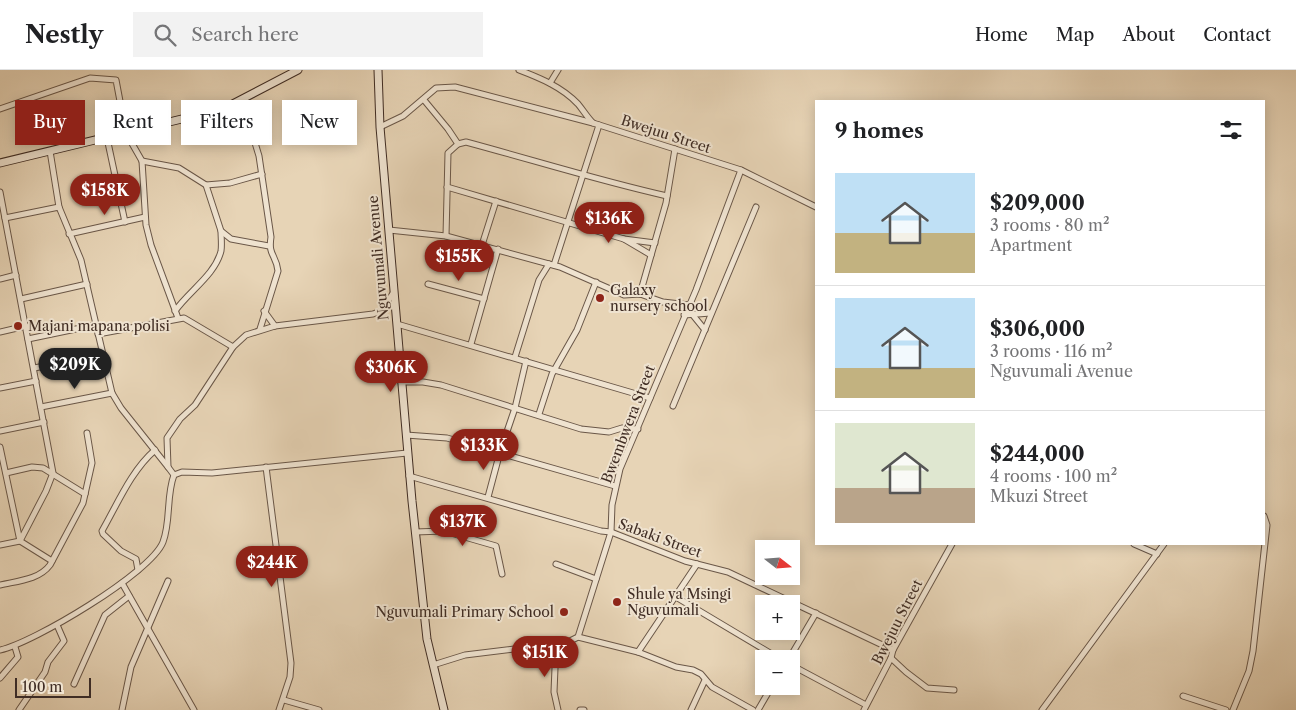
<!DOCTYPE html>
<html lang="en">
<head>
<meta charset="utf-8">
<style>
  body { margin:0; font-family:"Libre Caslon Text",serif; background:#f2f2f2; color:#202124; height:100vh; display:flex; flex-direction:column; font-size:19px; white-space:nowrap }
  * { box-sizing:border-box; margin:0 }
  p { font-size:16px; color:#757577 }
  .icon { flex:none; width:28px; height:28px; fill:none; stroke:currentColor; stroke-width:2; stroke-linecap:round; stroke-linejoin:round }
  .map { position:relative; flex:1; overflow:hidden }
  .details { position:absolute; left:815px; top:30px; width:450px; height:445px; display:flex; flex-direction:column; background:#fff; border-radius:0px; box-shadow:0 2px 12px #0003 }
  .details>* { flex:none }
  .top-card { position:absolute; left:15px; top:30px; width:475px; height:45px; display:flex; gap:10px }
  .needle { width:32px; rotate:107deg }
  .controls { position:absolute; left:755px; top:470px; display:grid; gap:10px }
  .controls a { display:grid; place-items:center; width:45px; height:45px; border-radius:0px; background:#fff; box-shadow:0 2px 12px #0003; font-size:25px }
  .scale { position:absolute; left:15px; bottom:12px; width:76px; box-sizing:border-box; padding-left:5px; border:2px solid #402d24; border-top:0; font-size:14px; line-height:18px; white-space:nowrap; color:#402d24; -webkit-text-stroke:4px #efe3d0; paint-order:stroke }
  .price { position:absolute; translate:-50% -42px; padding:0 11px; border-radius:18px; background:#8f2418; color:#fff; font-size:16px; line-height:32px; filter:drop-shadow(0 1px 2px #0008) }
  .price::after { content:''; position:absolute; left:50%; top:30px; width:15px; height:11px; margin-left:-8px; background:inherit; clip-path:polygon(0 0,100% 0,50% 100%) }
  .price.current { background:#222; color:#fff }
  ul { padding:0; list-style:none }
  li { display:flex; align-items:center; gap:15px; height:125px; padding:0 20px }
  li+li { border-top:1px solid #e0e0e0 }
  li span { display:grid; place-items:center; flex:none; width:140px; height:100px; border-radius:0px; color:#555 }
  li>.icon { margin-inline-start:auto }
  span .icon { width:60px; height:60px; fill:#fffc; stroke-width:1 }
  li b { font-size:21px }
  h2 { display:flex; justify-content:space-between; align-items:center; height:60px; padding:0 20px; font-size:21px }
  .chip { padding:0 18px; border-radius:0px; background:#fff; box-shadow:0 2px 12px #0003; font-size:18px; line-height:45px }
  .chip.current { background:#8f2418; color:#fff }
  header { display:flex; align-items:center; gap:30px; box-sizing:border-box; height:70px; padding:0 25px; background:#fff; border-bottom:1px solid #e0e0e0 }
  header strong { font-size:24px }
  nav { display:flex; gap:28px; margin-inline-start:auto; font-size:18px }
  .search { width:350px; height:45px; background:#f2f2f2; display:flex; align-items:center; gap:12px; box-sizing:border-box; padding:0 18px; border-radius:0px; color:#757577; font-size:19px }
  .map>svg:first-child { display:block }
</style>
</head>
<body>
<header>
<strong>Nestly</strong>
<div class="search"><svg class="icon" aria-label="search" viewBox="0 0 24 24"><circle cx="10" cy="10" r="6"/><path d="M15 15l6 6"/></svg>Search here</div>
<nav><a>Home</a><a>Map</a><a>About</a><a>Contact</a></nav>
</header>
<div class="map">
<svg width="1296" height="640" viewBox="0 0 1296 640">
  <rect width="100%" height="100%" fill="#e7d4b6"/>
  <filter id="stains"><feTurbulence type="fractalNoise" baseFrequency=".004" numOctaves="4"/><feColorMatrix values="0 0 0 0 .2 0 0 0 0 .09 0 0 0 0 .02 0 0 0 .5 -.17"/></filter>
  <radialGradient id="worn" r=".72"><stop offset=".6" stop-color="#630" stop-opacity="0"/><stop offset="1" stop-color="#630" stop-opacity=".3"/></radialGradient>
  <g fill="none" stroke-linecap="round" stroke-linejoin="round">
    <g stroke="#6a5748" stroke-width="7">
      <g id="street">
        <path d="M 519,0 C 540,8 562,17 578,34 C 583,40 587,47 593,53 L 741,100 L 816,137"/>
        <polyline points="550,13 558,0"/>
        <path d="M 242,30 L 259,86 L 271,167 C 268,186 276,184 278,201 L 260,259"/>
        <polyline points="424,30 448,59 458,74"/>
        <polyline points="0,39 90,8 116,10 126,63 142,91 146,155 151,175 178,248"/>
        <polyline points="380,57 403,46 436,18 455,17 593,53"/>
        <polyline points="107,68 125,152"/>
        <polyline points="50,81 59,137"/>
        <polyline points="142,91 179,98 206,115 221,161 231,169 269,176"/>
        <polyline points="206,115 230,113 262,104"/>
        <polyline points="447,117 624,169 655,173"/>
        <polyline points="0,122 53,403 46,421 20,471 0,475"/>
        <polyline points="5,148 59,137 81,190 112,323 121,338 168,397"/>
        <polyline points="389,160 446,166 560,197 624,225 640,224 663,232 689,235"/>
        <polyline points="69,164 145,147"/>
        <path d="M 446,166 L 448,83 L 458,74 L 466,72 C 533,90 600,111 667,126"/>
        <polyline points="624,169 651,185"/>
        <polyline points="482,175 496,131"/>
        <polyline points="554,195 599,55"/>
        <polyline points="0,209 16,205"/>
        <polyline points="428,214 484,229"/>
        <polyline points="640,224 666,133 675,79"/>
        <polyline points="21,229 87,214"/>
        <path d="M 175,241 C 189,221 215,205 221,181 C 222,175 221,167 221,161"/>
        <polyline points="264,241 275,256"/>
        <polyline points="692,244 705,260"/>
        <polyline points="684,245 711,243"/>
        <polyline points="397,254 650,328"/>
        <polyline points="0,262 26,256"/>
        <polyline points="98,264 184,248 233,277"/>
        <polyline points="28,269 95,255"/>
        <polyline points="471,274 498,179"/>
        <polyline points="515,287 539,210 549,194"/>
        <polyline points="34,298 104,285"/>
        <polyline points="401,312 423,312 441,315 581,359 609,362 622,358 638,359"/>
        <polyline points="0,318 36,311"/>
        <polyline points="673,336 756,137"/>
        <polyline points="41,337 112,323"/>
        <polyline points="539,344 552,304 577,260 596,212"/>
        <polyline points="0,361 44,352"/>
        <polyline points="406,365 447,368 615,416"/>
        <polyline points="0,377 20,471 52,491"/>
        <polyline points="266,397 291,593 290,607 279,640"/>
        <polyline points="6,403 32,397 43,398 85,424"/>
        <polyline points="174,405 168,397 167,368 180,349 195,335 233,277 246,265 275,256 373,244 381,241 394,222"/>
        <polyline points="409,406 601,461 611,462 685,491 728,502 893,580"/>
        <polyline points="488,427 500,382 515,338 526,291"/>
        <polyline points="415,462 444,461 496,476 502,504"/>
        <polyline points="1134,474 1157,484"/>
        <polyline points="556,494 596,509"/>
        <path d="M 138,500 L 136,489 L 121,481 L 103,464 L 102,461 C 118,433 131,401 155,380"/>
        <polyline points="122,513 194,640"/>
        <path d="M 0,515 C 17,511 39,510 50,495 L 83,433 L 92,393 L 87,363"/>
        <polyline points="676,527 780,589"/>
        <polyline points="578,567 638,582 676,597 693,600 701,604 712,617 753,640"/>
        <polyline points="556,574 554,622 558,640"/>
        <path d="M 0,580 C 33,573 151,503 163,472 C 171,451 166,426 174,405 L 182,402 L 212,403 L 407,383"/>
        <polyline points="638,582 697,494"/>
        <polyline points="891,588 906,602 927,618 954,620"/>
        <polyline points="789,589 816,543"/>
        <polyline points="433,595 465,585 556,574 568,572 578,567 611,462 612,435 620,399 696,220 741,100"/>
        <polyline points="791,595 866,635"/>
        <polyline points="0,608 18,587 15,577"/>
        <polyline points="74,614 105,545 129,526"/>
        <polyline points="1183,626 1226,640"/>
        <polyline points="284,630 319,640"/>
        <polyline points="19,640 45,602 48,592 64,571 57,555"/>
        <polyline points="122,640 131,597 168,511"/>
        <polyline points="580,640 584,640"/>
        <polyline points="691,640 705,610"/>
        <polyline points="758,640 772,616"/>
        <polyline points="864,640 891,588 893,580 952,474"/>
        <polyline points="1042,640 1164,474"/>
        <polyline points="1233,640 1249,601 1253,581 1267,455 1264,446"/>
      </g>
    </g>
    <g stroke="#402d24" stroke-width="9">
      <g id="secondary">
        <polyline points="378,0 380,57 412,431 427,569 444,640"/>
        <polyline points="0,93 223,39 298,0"/>
      </g>
    </g>
    <use href="#street" stroke="#efe3d0" stroke-width="5"/>
    <use href="#secondary" stroke="#efe3d0" stroke-width="7"/>
  </g>
  <g fill="#8f2418" stroke="#efe3d0" stroke-width="2">
    <circle cx="600" cy="228" r="5"/>
    <circle cx="18" cy="256" r="5"/>
    <circle cx="617" cy="532" r="5"/>
    <circle cx="564" cy="542" r="5"/>
  </g>
  <g text-anchor="middle" stroke-width="4" stroke-linejoin="round" paint-order="stroke">
    <g font-size="14" fill="#402d24" stroke="#efe3d0">
      <text transform="translate(666 64) rotate(18)" y="5">Bwejuu Street</text>
      <text transform="translate(378 188) rotate(-95)" y="5">Nguvumali Avenue</text>
      <text transform="translate(628 354) rotate(-69)" y="5">Bwembwera Street</text>
      <text transform="translate(660 468) rotate(20)" y="5">Sabaki Street</text>
      <text transform="translate(897 552) rotate(-63)" y="5">Bwejuu Street</text>
    </g>
    <g font-size="14" fill="#402d24" stroke="#efe3d0" text-anchor="start">
      <text x="610" y="225">Galaxy<tspan x="610" dy="16">nursery school</tspan></text>
      <text x="28" y="261">Majani mapana polisi</text>
      <text x="627" y="529">Shule ya Msingi<tspan x="627" dy="16">Nguvumali</tspan></text>
      <text x="554" y="547" text-anchor="end">Nguvumali Primary School</text>
    </g>
  </g>
  <rect width="100%" height="100%" filter="url(#stains)"/>
  <rect width="100%" height="100%" fill="url(#worn)"/>
</svg>
<div class="controls">
<a><svg class="needle" viewBox="-14 -14 28 28"><path d="M0-13l5 13h-10z" fill="#e53935"/><path d="M0 13l5-13h-10z" fill="#757577"/></svg></a>
<a>+</a>
<a>−</a>
</div>
<div class="scale">100 m</div>
<b class="price" style="left:105px;top:146px">$158K</b>
<b class="price" style="left:609px;top:174px">$136K</b>
<b class="price" style="left:459px;top:212px">$155K</b>
<b class="price current" style="left:75px;top:320px">$209K</b>
<b class="price" style="left:391px;top:323px">$306K</b>
<b class="price" style="left:484px;top:401px">$133K</b>
<b class="price" style="left:463px;top:477px">$137K</b>
<b class="price" style="left:272px;top:518px">$244K</b>
<b class="price" style="left:545px;top:608px">$151K</b>
<div class="top-card">
<a class="chip current">Buy</a>
<a class="chip">Rent</a>
<a class="chip">Filters</a>
<a class="chip">New</a>
</div>
<section class="details">
<h2>9 homes<svg class="icon" aria-label="filters" viewBox="0 0 24 24"><path d="M4 7h16M4 17h16"/><circle cx="9" cy="7" r="2"/><circle cx="15" cy="17" r="2"/></svg></h2>
<ul>
<li><span style="background:linear-gradient(#bfe0f5 60%,#c2b280 0)"><svg class="icon" aria-label="home" viewBox="0 0 24 24"><path d="M3 11l9-7 9 7M6 9v11h12V9"/></svg></span><div><b>$209,000</b><p>3 rooms · 80 m²</p><p>Apartment</p></div></li>
<li><span style="background:linear-gradient(#bfe0f5 70%,#c2b280 0)"><svg class="icon" aria-label="home" viewBox="0 0 24 24"><path d="M3 11l9-7 9 7M6 9v11h12V9"/></svg></span><div><b>$306,000</b><p>3 rooms · 116 m²</p><p>Nguvumali Avenue</p></div></li>
<li><span style="background:linear-gradient(#dfe7d0 65%,#b9a48a 0)"><svg class="icon" aria-label="home" viewBox="0 0 24 24"><path d="M3 11l9-7 9 7M6 9v11h12V9"/></svg></span><div><b>$244,000</b><p>4 rooms · 100 m²</p><p>Mkuzi Street</p></div></li>
</ul>
</section>
</div>
</body>
</html>
